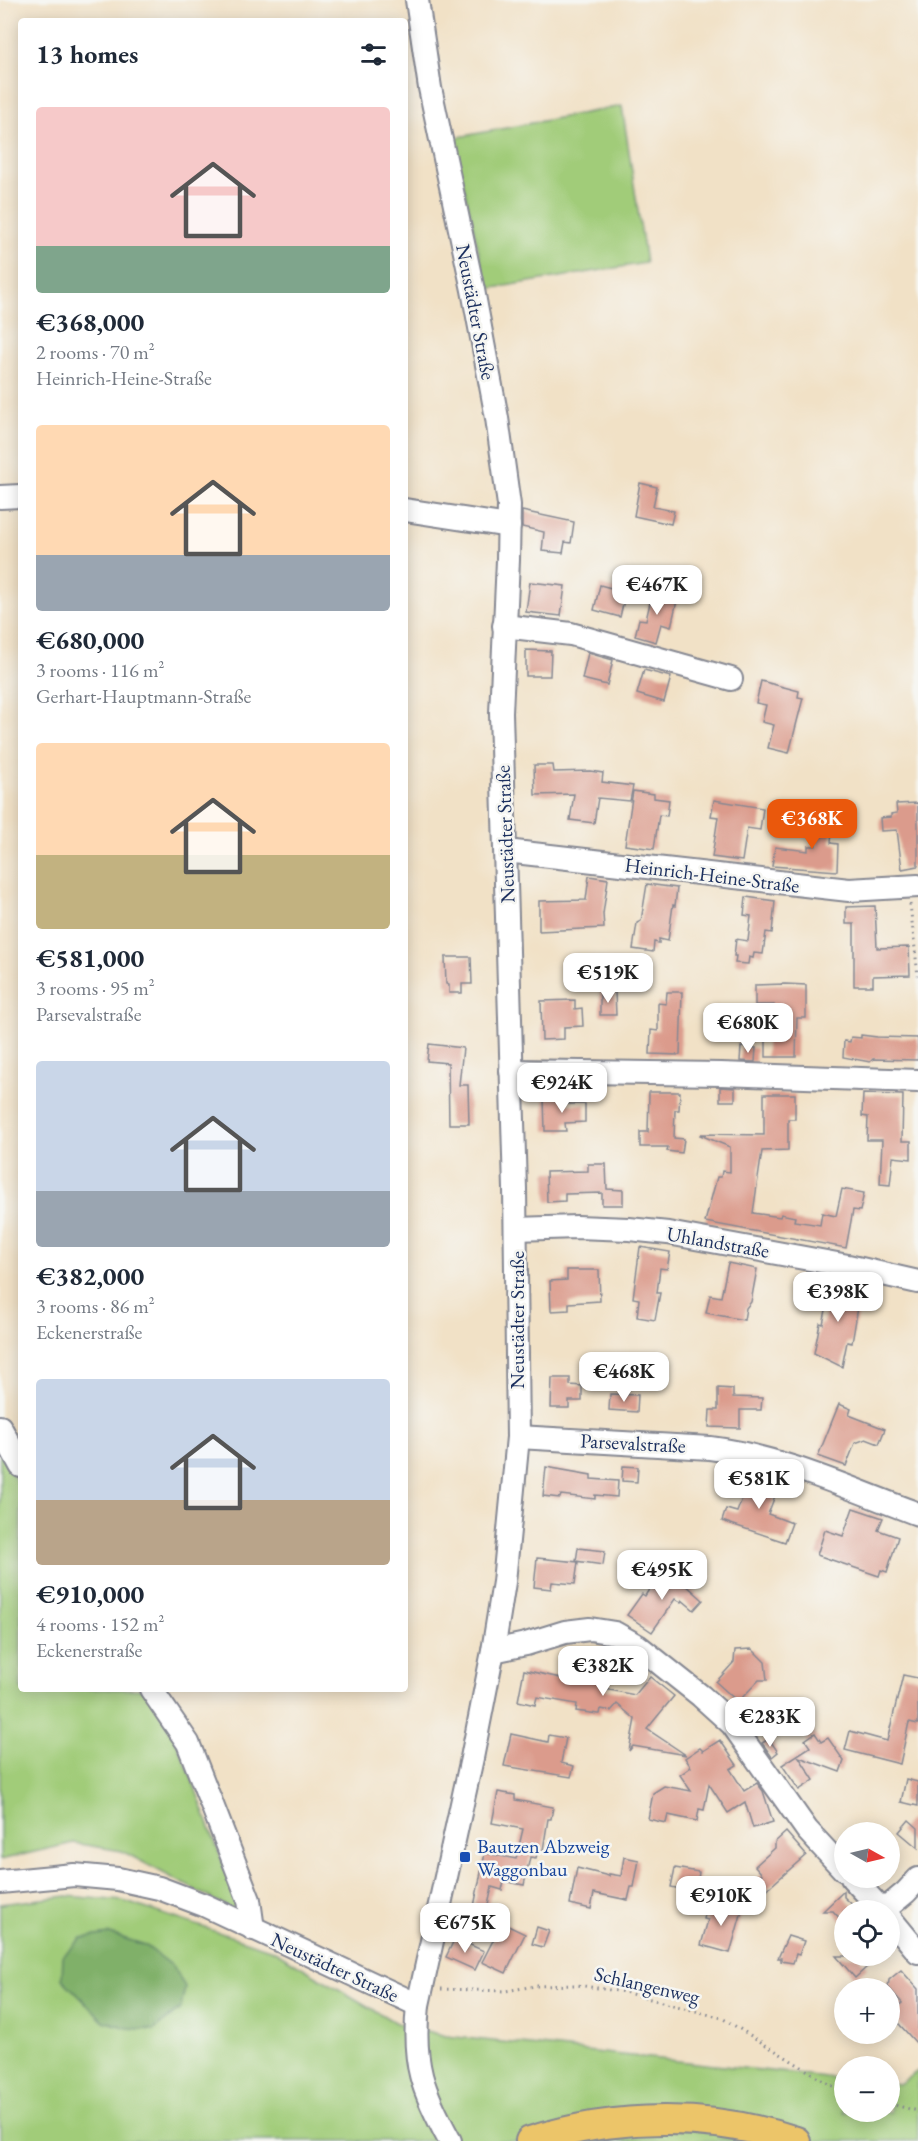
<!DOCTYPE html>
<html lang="en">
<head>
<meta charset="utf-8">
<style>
  body { margin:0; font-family:"EB Garamond",serif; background:#f6f6f7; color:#1f2937; height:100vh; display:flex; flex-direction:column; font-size:22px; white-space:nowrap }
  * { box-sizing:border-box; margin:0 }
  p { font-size:20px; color:#747a83 }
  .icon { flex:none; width:33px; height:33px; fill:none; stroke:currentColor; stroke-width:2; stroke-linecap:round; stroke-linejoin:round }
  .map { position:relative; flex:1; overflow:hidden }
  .side { position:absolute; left:18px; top:18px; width:390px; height:1674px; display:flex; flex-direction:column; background:#fff; border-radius:6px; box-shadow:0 3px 15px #0003 }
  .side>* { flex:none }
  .needle { width:39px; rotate:98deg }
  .controls { position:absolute; left:834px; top:1822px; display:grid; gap:12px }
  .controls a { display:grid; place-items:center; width:66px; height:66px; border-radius:50%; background:#fff; box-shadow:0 3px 15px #0003; font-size:30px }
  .price { position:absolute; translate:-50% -51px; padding:0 14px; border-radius:12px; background:#fff; color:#222; font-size:20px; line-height:39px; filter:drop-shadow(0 2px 3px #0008) }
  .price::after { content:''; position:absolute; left:50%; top:36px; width:18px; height:14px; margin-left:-9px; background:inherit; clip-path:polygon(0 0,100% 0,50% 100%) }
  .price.on { background:#ea580c; color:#fff }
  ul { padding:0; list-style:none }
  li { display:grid; align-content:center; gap:12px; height:318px; padding:0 18px }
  li span { display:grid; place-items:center; height:186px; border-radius:6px; color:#555 }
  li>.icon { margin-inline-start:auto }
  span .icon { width:108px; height:108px; fill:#fffc; stroke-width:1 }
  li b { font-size:26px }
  h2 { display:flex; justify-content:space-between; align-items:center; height:72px; padding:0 18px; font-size:26px }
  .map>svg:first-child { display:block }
</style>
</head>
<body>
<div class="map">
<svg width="918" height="2141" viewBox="0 0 918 2141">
  <rect width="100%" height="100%" fill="#f6f6f2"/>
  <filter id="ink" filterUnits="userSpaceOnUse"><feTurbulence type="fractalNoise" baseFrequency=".0167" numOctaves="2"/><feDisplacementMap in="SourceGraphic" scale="12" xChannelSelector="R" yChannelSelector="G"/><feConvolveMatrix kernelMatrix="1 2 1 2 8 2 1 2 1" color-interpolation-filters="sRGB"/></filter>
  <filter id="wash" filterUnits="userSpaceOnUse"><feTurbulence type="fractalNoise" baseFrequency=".008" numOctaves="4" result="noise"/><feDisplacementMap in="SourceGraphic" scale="24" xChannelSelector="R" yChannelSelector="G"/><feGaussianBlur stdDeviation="1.35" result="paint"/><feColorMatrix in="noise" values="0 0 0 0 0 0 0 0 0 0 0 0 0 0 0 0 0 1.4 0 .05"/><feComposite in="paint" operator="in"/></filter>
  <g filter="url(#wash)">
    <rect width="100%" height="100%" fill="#f1e1c6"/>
    <g fill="#a1cc79" stroke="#5e7e6c" stroke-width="1.5" fill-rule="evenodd">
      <polygon points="622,106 646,263 487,289 453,138"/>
      <polygon points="0,1451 21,1490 21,1689 146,1689 171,1729 189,1771 242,1915 122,1851 73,1843 0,1860"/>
      <path d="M 67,1896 L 123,1901 L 273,1950 L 396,2023 L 446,2036 L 844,2079 L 844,2112 L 890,2112 L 890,2083 L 899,2084 L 918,2071 L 918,2141 L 0,2141 L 0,1904 ZM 110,1935 L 145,1945 L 181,2008 L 154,2030 L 81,1939 Z"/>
    </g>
    <polygon fill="#80b069" stroke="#4e7064" stroke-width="1.5" points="110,1934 145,1945 174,1967 185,1987 181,2008 154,2030 128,2028 104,2021 62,1979 63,1956 81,1938"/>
    <g id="blocks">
      <g fill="#db9b8c">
        <polygon points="640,483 657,487 653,507 674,511 671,524 634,516"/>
        <polygon points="522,511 574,522 571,543 565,542 563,553 542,551 544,532 522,527"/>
        <polygon points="530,582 565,586 561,616 526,612"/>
        <polygon points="600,585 626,592 620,617 594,610"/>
        <polygon points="653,590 678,596 671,627 661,624 656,642 635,636 639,619 646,620"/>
        <polygon points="526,650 551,651 550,676 526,676"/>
        <polygon points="588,653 613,660 607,685 582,679"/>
        <polygon points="644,670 671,677 664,702 637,694"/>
        <polygon points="761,681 799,691 798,697 803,698 789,753 768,748 774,725 762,722 766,705 756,703"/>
        <polygon points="534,765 553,765 554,772 590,771 603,773 602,782 633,786 630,801 598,798 594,823 570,820 574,794 535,795"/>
        <polygon points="633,791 654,794 654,798 669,800 667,816 659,815 654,849 625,845"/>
        <polygon points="714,800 763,808 760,830 747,828 742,861 712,857 718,817 711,816"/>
        <polygon points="918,803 918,866 902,869 897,830 881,831 880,818 891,817 891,814 897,813 896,804"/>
        <polygon points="817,812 833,813 831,843 838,844 837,871 772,866 775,847 808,851 808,846 816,846"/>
        <polygon points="589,876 608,879 603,914 604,928 539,931 539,901 586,900"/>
        <polygon points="647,884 677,888 675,906 673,905 668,941 659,939 659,943 654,942 653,952 633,949 637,923 641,921"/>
        <polygon points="746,897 775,901 772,933 766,932 763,954 754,953 753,958 749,957 748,964 735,963 736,956 734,956 736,939 748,941 751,916 744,915"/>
        <polygon points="875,906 877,948 909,947 910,975 873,976 873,986 854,986 854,924 846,924 846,907"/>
        <polygon points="445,957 471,957 472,984 462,984 462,993 449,993 449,985 446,984"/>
        <polygon points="785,984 806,985 806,1018 797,1018 796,1057 766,1057 766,1039 773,1039 774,1005 755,1005 755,985"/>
        <polygon points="600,992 615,992 616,1015 600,1015"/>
        <polygon points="667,992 682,992 680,1055 650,1054 651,1030 658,1031 658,1003 666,1004"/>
        <polygon points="575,1000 575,1009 582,1008 583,1026 564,1027 564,1039 542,1040 541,1001"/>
        <polygon points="861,1035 877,1037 918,1038 918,1060 873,1059 870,1062 843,1057 844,1041 850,1042 851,1037 861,1038"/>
        <polygon points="429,1044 463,1048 459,1085 468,1085 469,1124 449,1124 448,1063 427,1061"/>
        <polygon points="741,1047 756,1048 755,1062 740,1061"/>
        <polygon points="720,1087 735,1088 735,1101 720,1101"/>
        <polygon points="649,1092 680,1092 679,1110 675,1110 674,1138 684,1139 682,1153 667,1151 668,1147 640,1147 640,1132 648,1132"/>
        <polygon points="764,1094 795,1094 795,1119 788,1119 788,1150 762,1151 753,1213 780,1217 781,1214 795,1217 794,1221 820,1225 822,1213 836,1216 842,1189 864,1193 860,1211 853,1210 846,1248 705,1222 717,1177 721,1177 722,1171 730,1172 730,1147 700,1135 701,1134 764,1135"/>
        <polygon points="863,1094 903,1095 902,1141 911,1141 911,1159 893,1157 890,1185 880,1184 882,1140 867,1140 868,1117 862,1116"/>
        <polygon points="565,1097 565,1104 585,1104 585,1122 565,1123 566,1131 545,1131 544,1098"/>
        <polygon points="588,1164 606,1164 607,1189 623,1190 623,1205 602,1205 602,1193 565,1194 565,1201 547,1202 546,1172 588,1171"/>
        <polygon points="640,1247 670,1252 667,1269 660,1268 657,1293 660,1293 655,1320 637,1317 639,1299 633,1298"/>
        <polygon points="728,1263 757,1269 751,1302 746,1308 744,1320 706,1313 710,1295 721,1297"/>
        <polygon points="567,1270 599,1270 600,1301 569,1303 569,1310 551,1311 550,1281 567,1280"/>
        <polygon points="832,1283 861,1289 852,1343 847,1342 842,1367 814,1353 820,1323 823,1324"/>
        <polygon points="552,1378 570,1378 570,1385 582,1386 582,1401 569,1401 569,1408 551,1408"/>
        <polygon points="718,1388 733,1389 733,1397 762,1398 761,1410 740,1410 740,1428 709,1427 710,1410 718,1410"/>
        <polygon points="610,1394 638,1395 637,1412 609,1410"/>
        <polygon points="839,1404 851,1409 849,1415 885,1429 879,1444 866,1439 855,1443 846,1466 818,1456"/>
        <polygon points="623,1466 638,1467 637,1482 622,1481"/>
        <polygon points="546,1467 591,1475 591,1479 618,1481 617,1497 595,1495 595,1499 561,1495 560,1498 543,1496"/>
        <polygon points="752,1472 780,1483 768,1514 792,1523 785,1542 722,1521 726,1509 737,1512"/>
        <polygon points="853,1508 883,1518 878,1530 898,1537 887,1572 881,1570 879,1576 817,1555 825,1530 843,1536"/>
        <polygon points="578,1548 605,1551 603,1565 576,1561"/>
        <polygon points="537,1558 578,1562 575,1584 552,1582 551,1589 534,1587"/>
        <polygon points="661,1570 684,1586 686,1585 703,1600 694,1610 682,1600 681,1602 675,1599 652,1632 627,1615 642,1594 645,1596"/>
        <polygon points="752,1649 765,1662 767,1680 759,1680 738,1702 716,1682 734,1662 735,1650"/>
        <polygon points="580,1650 611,1656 604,1689 635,1695 650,1677 674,1696 647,1729 686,1755 633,1746 629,1751 635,1719 617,1704 611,1711 601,1709 600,1714 598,1714 576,1711 577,1704 537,1697 535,1705 518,1701 524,1670 574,1681"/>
        <polygon points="903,1675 918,1678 918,1724 909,1722 900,1764 845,1750 850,1731 887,1741"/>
        <polygon points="815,1733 821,1742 828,1738 844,1761 840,1772 799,1757 814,1780 799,1790 782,1765 810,1747 805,1740"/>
        <polygon points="511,1734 548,1742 549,1735 566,1738 561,1763 574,1766 571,1777 504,1766"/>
        <polygon points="769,1739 778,1752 772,1757 762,1743"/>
        <polygon points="720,1740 737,1765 730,1769 744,1791 757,1783 763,1791 773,1822 753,1828 745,1802 728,1813 709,1784 704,1810 699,1809 697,1821 668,1815 666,1823 648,1819 653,1793 664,1786 691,1791 680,1775 691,1767 685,1758 700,1748 703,1751"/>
        <polygon points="906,1779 918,1782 918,1806 901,1802"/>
        <polygon points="498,1792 515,1795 515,1800 553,1807 551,1819 548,1819 543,1850 538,1849 536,1858 530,1857 524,1885 504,1881 502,1890 492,1887 485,1919 472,1916 485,1853 516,1859 523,1829 492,1823"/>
        <polygon points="909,1820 918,1828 918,1848 899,1832"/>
        <polygon points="786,1832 806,1855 763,1893 759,1893 749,1886 762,1874 755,1866 775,1848 775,1842"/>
        <polygon points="624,1857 639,1860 634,1887 631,1887 628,1900 594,1893 591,1909 570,1904 577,1868 609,1876 609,1874 621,1876"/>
        <polygon points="675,1868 699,1872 696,1892 671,1887"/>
        <polygon points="844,1891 844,1897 859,1911 844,1911 844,1923 833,1911 823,1911"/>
        <polygon points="708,1901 742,1911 730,1953 701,1945 708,1920 704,1919"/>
        <polygon points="502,1923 525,1934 506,1973 482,1962"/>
        <polygon points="537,1927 549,1931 543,1947 532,1944"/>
        <polygon points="788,1936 804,1941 799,1955 796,1954 793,1963 781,1961 781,1958 778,1958"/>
        <polygon points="455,1938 484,1951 475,1970 446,1957"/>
        <polygon points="836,1956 858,1956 867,1967 855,1978"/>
        <polygon points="901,1970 918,1989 918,2045 890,2014 902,2003 888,1987 889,1980"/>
      </g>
    </g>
  </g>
  <g filter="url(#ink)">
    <use href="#blocks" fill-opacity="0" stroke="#868892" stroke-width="1.5"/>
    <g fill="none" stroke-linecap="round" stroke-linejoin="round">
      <g stroke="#868892" stroke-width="26">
        <g id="minor">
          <path d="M 417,0 L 430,88 L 473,290 L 497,418 L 509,505 L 508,560 L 501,713 L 515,1189 L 518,1437 L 504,1582 L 493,1651 L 472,1758 L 418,2005 C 412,2064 422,2090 450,2141"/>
          <polyline points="0,497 21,496"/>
          <polyline points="405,510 509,526"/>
          <polyline points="504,626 571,634 731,679"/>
          <polyline points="506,851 849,890 918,886"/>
          <polyline points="511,1071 721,1074 918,1081"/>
          <polyline points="516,1229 577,1227 629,1229 668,1233 848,1266 918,1282"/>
          <polyline points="0,1427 21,1466"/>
          <path d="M 518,1437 L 710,1448 C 782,1457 850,1489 918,1514"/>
          <polyline points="493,1651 526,1644 565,1632 590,1629 615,1633 638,1646 701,1696 732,1724 807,1830 844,1870"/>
          <polyline points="151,1689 188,1743 249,1900 253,1929"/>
          <polyline points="852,1878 883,1911 906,1892 918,1879"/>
          <polyline points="0,1882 74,1875 118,1879 159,1888 204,1905 418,2005"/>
          <polyline points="890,1918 918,1952"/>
        </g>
      </g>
      <g stroke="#868892" stroke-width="32">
        <path id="major" d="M 530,2141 C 616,2114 710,2112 796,2141"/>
      </g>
      <g stroke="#868892" stroke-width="3" stroke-dasharray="1.5 4.5" stroke-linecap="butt">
        <polyline points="910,904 918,976"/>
        <polyline points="441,1989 505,1991 536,1986 577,1985 624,1992 722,2018 844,2093"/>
        <polyline points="890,2104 918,2111"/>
      </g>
      <use href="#minor" stroke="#fff" stroke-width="22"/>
      <use href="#major" stroke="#ecc569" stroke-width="28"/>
    </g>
  </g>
  <rect fill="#1a4fb4" stroke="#f6f6f2" stroke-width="2" x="459" y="1851" width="12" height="12" rx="3"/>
  <g text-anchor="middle" stroke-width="5" stroke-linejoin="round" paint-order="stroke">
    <g font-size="20" fill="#1b2f5e" stroke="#f6f6f2">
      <text transform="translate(476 312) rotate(79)" y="7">Neustädter Straße</text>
      <text transform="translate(505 834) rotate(-92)" y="7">Neustädter Straße</text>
      <text transform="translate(712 875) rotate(7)" y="7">Heinrich-Heine-Straße</text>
      <text transform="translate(718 1242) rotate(10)" y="7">Uhlandstraße</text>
      <text transform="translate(517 1320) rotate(-90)" y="7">Neustädter Straße</text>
      <text transform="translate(633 1443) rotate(3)" y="7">Parsevalstraße</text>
      <text transform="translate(335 1967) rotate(25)" y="7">Neustädter Straße</text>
      <text transform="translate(647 1985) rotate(13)" y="7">Schlangenweg</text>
    </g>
    <g font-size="20" fill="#164399" stroke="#f6f6f2" text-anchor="start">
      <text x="477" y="1853">Bautzen Abzweig<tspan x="477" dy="23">Waggonbau</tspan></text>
    </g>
  </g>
</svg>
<div class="controls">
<a><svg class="needle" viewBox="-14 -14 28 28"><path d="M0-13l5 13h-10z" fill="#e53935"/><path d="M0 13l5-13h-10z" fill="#747a83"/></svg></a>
<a><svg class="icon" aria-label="locate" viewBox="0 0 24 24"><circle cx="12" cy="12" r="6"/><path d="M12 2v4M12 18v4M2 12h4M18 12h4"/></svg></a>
<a>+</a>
<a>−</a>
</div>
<b class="price" style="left:657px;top:616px">€467K</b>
<b class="price on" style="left:812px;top:850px">€368K</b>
<b class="price" style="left:608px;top:1004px">€519K</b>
<b class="price" style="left:748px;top:1054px">€680K</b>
<b class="price" style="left:562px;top:1114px">€924K</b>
<b class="price" style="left:838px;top:1323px">€398K</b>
<b class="price" style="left:624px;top:1403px">€468K</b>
<b class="price" style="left:759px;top:1510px">€581K</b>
<b class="price" style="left:662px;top:1601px">€495K</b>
<b class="price" style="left:603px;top:1697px">€382K</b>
<b class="price" style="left:770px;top:1748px">€283K</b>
<b class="price" style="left:721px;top:1927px">€910K</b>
<b class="price" style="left:465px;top:1954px">€675K</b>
<section class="side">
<h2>13 homes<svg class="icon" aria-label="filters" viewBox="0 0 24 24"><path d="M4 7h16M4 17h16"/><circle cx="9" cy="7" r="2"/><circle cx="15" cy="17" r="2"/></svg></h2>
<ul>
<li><span style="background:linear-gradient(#f6c9c9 75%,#7fa58c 0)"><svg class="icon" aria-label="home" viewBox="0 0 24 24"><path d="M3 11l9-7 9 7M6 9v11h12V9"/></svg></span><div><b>€368,000</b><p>2 rooms · 70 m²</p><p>Heinrich-Heine-Straße</p></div></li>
<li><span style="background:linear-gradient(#ffd9b3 70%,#9aa5b1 0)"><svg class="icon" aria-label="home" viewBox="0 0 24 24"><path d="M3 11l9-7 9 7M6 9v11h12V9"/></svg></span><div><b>€680,000</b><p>3 rooms · 116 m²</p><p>Gerhart-Hauptmann-Straße</p></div></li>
<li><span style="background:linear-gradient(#ffd9b3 60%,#c2b280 0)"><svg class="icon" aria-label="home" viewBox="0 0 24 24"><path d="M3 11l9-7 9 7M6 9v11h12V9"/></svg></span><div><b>€581,000</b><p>3 rooms · 95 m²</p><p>Parsevalstraße</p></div></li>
<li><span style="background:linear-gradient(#c9d6e8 70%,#9aa5b1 0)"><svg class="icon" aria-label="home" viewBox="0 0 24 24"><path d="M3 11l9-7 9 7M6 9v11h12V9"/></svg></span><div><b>€382,000</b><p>3 rooms · 86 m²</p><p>Eckenerstraße</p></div></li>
<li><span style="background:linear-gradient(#c9d6e8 65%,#b9a48a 0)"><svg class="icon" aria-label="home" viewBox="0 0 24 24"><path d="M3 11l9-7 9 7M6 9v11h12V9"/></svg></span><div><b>€910,000</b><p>4 rooms · 152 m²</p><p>Eckenerstraße</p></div></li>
</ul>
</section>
</div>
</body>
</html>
